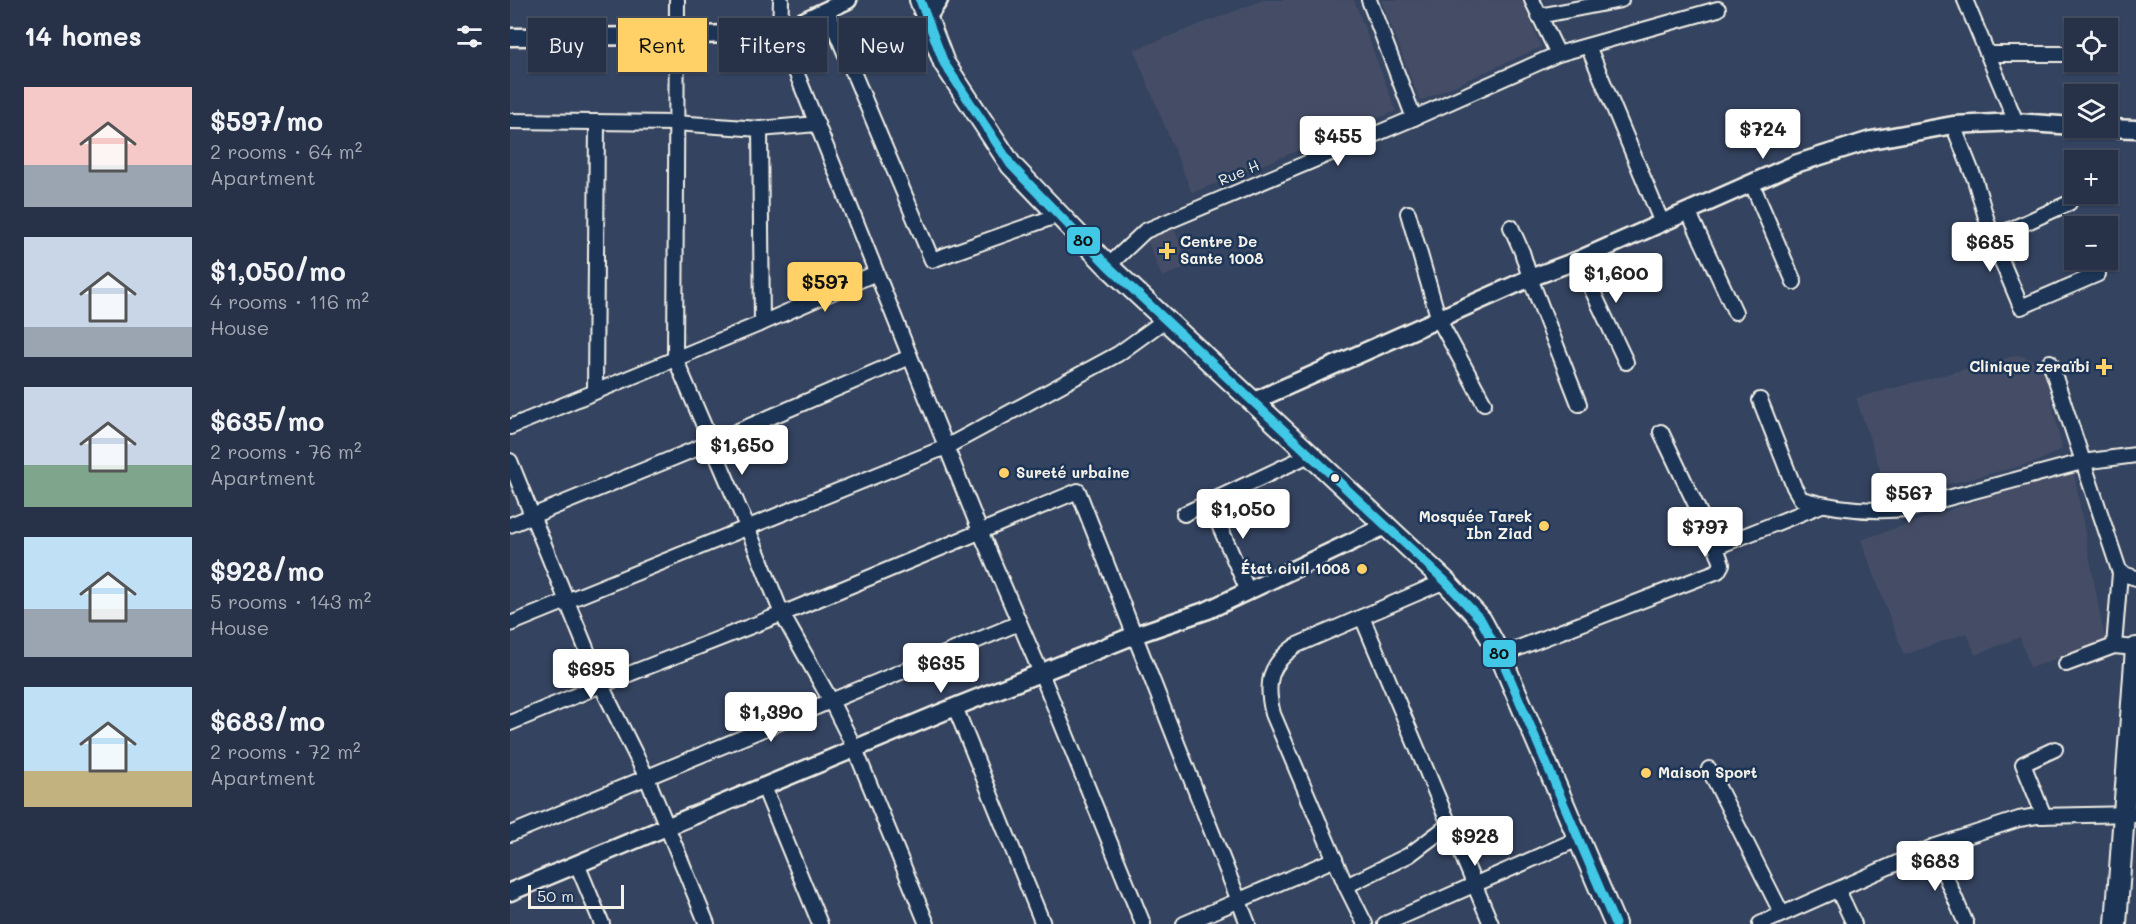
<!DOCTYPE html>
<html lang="en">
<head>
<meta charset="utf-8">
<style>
  body { margin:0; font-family:Mali,sans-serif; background:#2f3a4f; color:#f1f3f6; height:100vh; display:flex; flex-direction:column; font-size:22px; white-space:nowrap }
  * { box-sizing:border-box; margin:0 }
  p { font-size:20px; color:#a4aab4 }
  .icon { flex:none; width:33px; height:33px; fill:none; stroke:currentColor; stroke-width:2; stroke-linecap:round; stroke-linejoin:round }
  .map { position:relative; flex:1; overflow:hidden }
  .sheet { display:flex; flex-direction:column; background:#273248; width:510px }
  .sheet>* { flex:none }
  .top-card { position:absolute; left:18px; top:18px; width:570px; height:54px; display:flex; gap:12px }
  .fabs { position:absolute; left:1554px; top:18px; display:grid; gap:12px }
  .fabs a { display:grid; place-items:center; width:54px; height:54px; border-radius:0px; background:#273248; box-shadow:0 2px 4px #0004,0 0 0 2px #434d60; font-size:30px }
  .scale { position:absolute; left:18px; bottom:15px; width:96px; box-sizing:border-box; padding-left:6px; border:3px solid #f4f1e8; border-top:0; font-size:16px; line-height:21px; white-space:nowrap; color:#f4f1e8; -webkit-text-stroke:4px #1d3557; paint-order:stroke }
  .price { position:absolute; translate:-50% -51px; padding:0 14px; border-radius:6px; background:#fff; color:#222; font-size:20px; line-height:39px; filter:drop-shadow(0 2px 3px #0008) }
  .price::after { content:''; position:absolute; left:50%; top:36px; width:18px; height:14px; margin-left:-9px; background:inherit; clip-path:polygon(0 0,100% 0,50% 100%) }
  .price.on { background:#ffd166; color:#111 }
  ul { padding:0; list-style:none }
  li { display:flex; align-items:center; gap:18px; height:150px; padding:0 24px }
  li span { display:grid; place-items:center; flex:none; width:168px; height:120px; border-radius:0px; color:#555 }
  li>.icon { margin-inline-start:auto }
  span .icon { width:72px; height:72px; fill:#fffc; stroke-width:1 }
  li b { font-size:26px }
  h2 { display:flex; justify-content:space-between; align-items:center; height:72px; padding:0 24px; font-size:26px }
  .chip { padding:0 21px; border-radius:0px; background:#273248; box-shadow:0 2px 4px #0004,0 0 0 2px #434d60; font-size:21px; line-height:54px }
  .chip.on { background:#ffd166; color:#111 }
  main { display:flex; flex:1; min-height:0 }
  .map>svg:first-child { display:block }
</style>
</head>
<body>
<main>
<section class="sheet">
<h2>14 homes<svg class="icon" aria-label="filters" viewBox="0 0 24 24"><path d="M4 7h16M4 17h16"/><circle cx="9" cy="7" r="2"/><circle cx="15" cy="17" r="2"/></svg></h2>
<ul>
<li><span style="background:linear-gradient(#f6c9c9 65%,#9aa5b1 0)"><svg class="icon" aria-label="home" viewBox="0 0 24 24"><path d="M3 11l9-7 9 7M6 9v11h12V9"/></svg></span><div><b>$597/mo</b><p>2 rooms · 64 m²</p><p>Apartment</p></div></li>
<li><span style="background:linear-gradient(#c9d6e8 75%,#9aa5b1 0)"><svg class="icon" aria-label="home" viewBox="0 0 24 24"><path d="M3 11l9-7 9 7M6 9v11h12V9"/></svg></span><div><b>$1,050/mo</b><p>4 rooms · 116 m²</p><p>House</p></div></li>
<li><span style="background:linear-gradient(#c9d6e8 65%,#7fa58c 0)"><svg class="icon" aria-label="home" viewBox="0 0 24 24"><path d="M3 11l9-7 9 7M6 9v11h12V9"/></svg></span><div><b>$635/mo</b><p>2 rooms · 76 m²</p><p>Apartment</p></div></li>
<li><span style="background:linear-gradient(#bfe0f5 60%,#9aa5b1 0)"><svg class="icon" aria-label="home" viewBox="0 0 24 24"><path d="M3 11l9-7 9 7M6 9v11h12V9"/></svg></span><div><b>$928/mo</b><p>5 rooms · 143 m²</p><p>House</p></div></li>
<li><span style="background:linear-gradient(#bfe0f5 70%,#c2b280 0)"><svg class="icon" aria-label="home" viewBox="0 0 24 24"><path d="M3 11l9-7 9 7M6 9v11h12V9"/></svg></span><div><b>$683/mo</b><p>2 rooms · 72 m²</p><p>Apartment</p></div></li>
</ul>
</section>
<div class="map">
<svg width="1626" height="924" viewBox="0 0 1626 924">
  <rect width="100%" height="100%" fill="#344360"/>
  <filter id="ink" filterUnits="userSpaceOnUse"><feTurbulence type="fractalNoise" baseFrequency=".0167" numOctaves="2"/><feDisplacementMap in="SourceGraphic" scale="12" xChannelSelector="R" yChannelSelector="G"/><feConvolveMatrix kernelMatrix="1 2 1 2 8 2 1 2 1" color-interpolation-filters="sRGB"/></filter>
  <g filter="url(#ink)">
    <g fill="#444d66">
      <polygon points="753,0 844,0 886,111 682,193 624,50"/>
      <polygon points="871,0 1012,0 1031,47 910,101"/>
      <polygon points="663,226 679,266 652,277 636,237"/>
      <polygon points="1508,355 1534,364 1552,449 1526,462 1380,499 1346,398"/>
      <polygon points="1563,468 1595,641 1520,668 1510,637 1465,655 1457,633 1394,655 1351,540"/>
    </g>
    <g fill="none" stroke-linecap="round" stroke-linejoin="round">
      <g stroke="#f4f1e8" stroke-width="18">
        <g id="minor">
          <polyline points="167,0 165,358 238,529 272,614 321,701 345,749 417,924"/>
          <polyline points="271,0 270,32 470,531 531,673 633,924"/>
          <polyline points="859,0 904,118"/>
          <polyline points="1022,0 1048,54"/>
          <polyline points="1455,0 1506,122"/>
          <polyline points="317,10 422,260 549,215"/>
          <polyline points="1029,16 1111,0"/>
          <polyline points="1078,46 1152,223"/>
          <polyline points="1478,54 1564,54"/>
          <polyline points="0,121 165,123 250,129 307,124"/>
          <polyline points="1443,125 1465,180 1482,238 1511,307 1588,274"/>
          <polyline points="1242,184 1284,282"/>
          <polyline points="1178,211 1225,312"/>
          <polyline points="898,213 929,320 974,403"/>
          <polyline points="1001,227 1012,252 1020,278 1069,404"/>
          <polyline points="1482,238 1559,203"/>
          <polyline points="1068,260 1116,362"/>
          <polyline points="598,266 635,231 904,118 1048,54 1208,9"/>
          <polyline points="252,323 366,273"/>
          <polyline points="1540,362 1610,573 1604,646"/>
          <polyline points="85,391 87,122"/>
          <path d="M 1250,400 L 1284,487 L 1291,499 C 1325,509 1361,512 1397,509 L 1572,462 L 1626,455"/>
          <polyline points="0,427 252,323 250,129"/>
          <polyline points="1151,432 1206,547 1312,505"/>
          <polyline points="0,461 91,685 137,778 197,924"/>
          <polyline points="699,502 738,591"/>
          <polyline points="674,514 799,455"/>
          <polyline points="0,525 200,443 400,357"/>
          <polyline points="1610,573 1626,578"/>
          <polyline points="852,617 981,924"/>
          <polyline points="0,624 436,447 608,354 655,320"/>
          <polyline points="990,655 1208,571 1212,564 1206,547"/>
          <polyline points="1556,664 1604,646 1626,648"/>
          <polyline points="445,707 533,924"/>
          <polyline points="0,723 91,685 272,614 568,491 738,924"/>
          <polyline points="1199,769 1272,914"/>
          <polyline points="254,787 310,924"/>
          <polyline points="1534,816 1513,764 1545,749"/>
          <polyline points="0,834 509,623"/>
          <polyline points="1423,847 1456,924"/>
          <polyline points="67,864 92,924"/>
          <polyline points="836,886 899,855 939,825"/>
          <polyline points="1328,890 1344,924"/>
          <polyline points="674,924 825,859"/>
          <path d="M 855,924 L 836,886 L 763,714 C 755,683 759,664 787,645 L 935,581"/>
          <polyline points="875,924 1068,839"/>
          <polyline points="1250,924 1423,847 1509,819 1527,816 1626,814"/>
        </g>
      </g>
      <g stroke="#f4f1e8" stroke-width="21">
        <g id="tertiary">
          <polyline points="417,18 429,0"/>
          <polyline points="0,37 166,36 270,32 338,0"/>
          <polyline points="1597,128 1626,129"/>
          <polyline points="742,402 1020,278 1068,260 1285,164 1361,140 1443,125 1506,122 1564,126"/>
          <polyline points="0,892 445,707 625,635 698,610 875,526"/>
        </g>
      </g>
      <g stroke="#f4f1e8" stroke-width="24">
        <g id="secondary">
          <polyline points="410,0 434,63 501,165 598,266 935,581 971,620 990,655 1105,924"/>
          <polyline points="1606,924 1626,648"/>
        </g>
      </g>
      <use href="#minor" stroke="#1d3557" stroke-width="14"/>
      <use href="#tertiary" stroke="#1d3557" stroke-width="16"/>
      <use href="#secondary" stroke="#1d3557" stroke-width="20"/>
      <g stroke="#1d3557" stroke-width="14">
        <polyline id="bus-1" points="410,0 434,63 501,165 598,266 935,581 971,620 990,655 1105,924"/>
      </g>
      <use href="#bus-1" stroke="#40c8e6" stroke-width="9"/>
    </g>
  </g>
  <g fill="#ffd166" stroke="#1d3557" stroke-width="2">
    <path d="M654 242h6v6h6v6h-6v6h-6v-6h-6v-6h6z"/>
    <path d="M1591 358h6v6h6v6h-6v6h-6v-6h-6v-6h6z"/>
    <circle cx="494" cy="473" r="6"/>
    <circle cx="1034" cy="526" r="6"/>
    <circle cx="852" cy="569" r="6"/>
    <circle cx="1136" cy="773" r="6"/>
  </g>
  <circle fill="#f4f1e8" stroke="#1d3557" stroke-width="2" cx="825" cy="478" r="5"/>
  <g text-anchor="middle" stroke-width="5" stroke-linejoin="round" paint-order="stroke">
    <g font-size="15" fill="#f4f1e8" stroke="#1d3557">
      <text transform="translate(729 173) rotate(-23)" y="5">Rue H</text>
    </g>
    <g font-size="15" font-weight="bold" fill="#f4f1e8" stroke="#1d3557" text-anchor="start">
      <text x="670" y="247">Centre De<tspan x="670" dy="17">Sante 1008</tspan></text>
      <text x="1580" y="372" text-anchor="end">Clinique zeraïbi</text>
      <text x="506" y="478">Sureté urbaine</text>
      <text x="1022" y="522" text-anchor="end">Mosquée Tarek<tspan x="1022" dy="17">Ibn Ziad</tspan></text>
      <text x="840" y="574" text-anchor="end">État civil 1008</text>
      <text x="1148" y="778">Maison Sport</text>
    </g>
  </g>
  <g stroke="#1d3557" stroke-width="2">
    <rect x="556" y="226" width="35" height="29" rx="6" fill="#40c8e6"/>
    <rect x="972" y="639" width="35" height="29" rx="6" fill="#40c8e6"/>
  </g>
  <g font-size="16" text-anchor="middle" font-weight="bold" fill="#111">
    <text x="573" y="246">80</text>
    <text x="989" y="659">80</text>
  </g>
</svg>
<div class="fabs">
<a><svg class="icon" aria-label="locate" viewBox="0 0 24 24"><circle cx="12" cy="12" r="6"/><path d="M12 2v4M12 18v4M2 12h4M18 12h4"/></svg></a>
<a><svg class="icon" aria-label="layers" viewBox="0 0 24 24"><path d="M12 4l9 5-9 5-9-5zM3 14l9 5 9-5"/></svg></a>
<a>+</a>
<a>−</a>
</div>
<div class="scale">50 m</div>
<b class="price" style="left:1253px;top:160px">$724</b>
<b class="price" style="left:828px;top:167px">$455</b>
<b class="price" style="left:1480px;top:273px">$685</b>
<b class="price" style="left:1106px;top:304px">$1,600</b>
<b class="price on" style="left:315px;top:313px">$597</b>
<b class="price" style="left:232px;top:476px">$1,650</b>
<b class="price" style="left:1399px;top:524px">$567</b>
<b class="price" style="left:733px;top:540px">$1,050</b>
<b class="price" style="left:1195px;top:558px">$797</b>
<b class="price" style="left:431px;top:694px">$635</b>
<b class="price" style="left:81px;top:700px">$695</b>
<b class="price" style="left:261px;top:743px">$1,390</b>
<b class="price" style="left:965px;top:867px">$928</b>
<b class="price" style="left:1425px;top:892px">$683</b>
<div class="top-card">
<a class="chip">Buy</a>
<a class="chip on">Rent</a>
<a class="chip">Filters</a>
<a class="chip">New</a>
</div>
</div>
</main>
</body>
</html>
